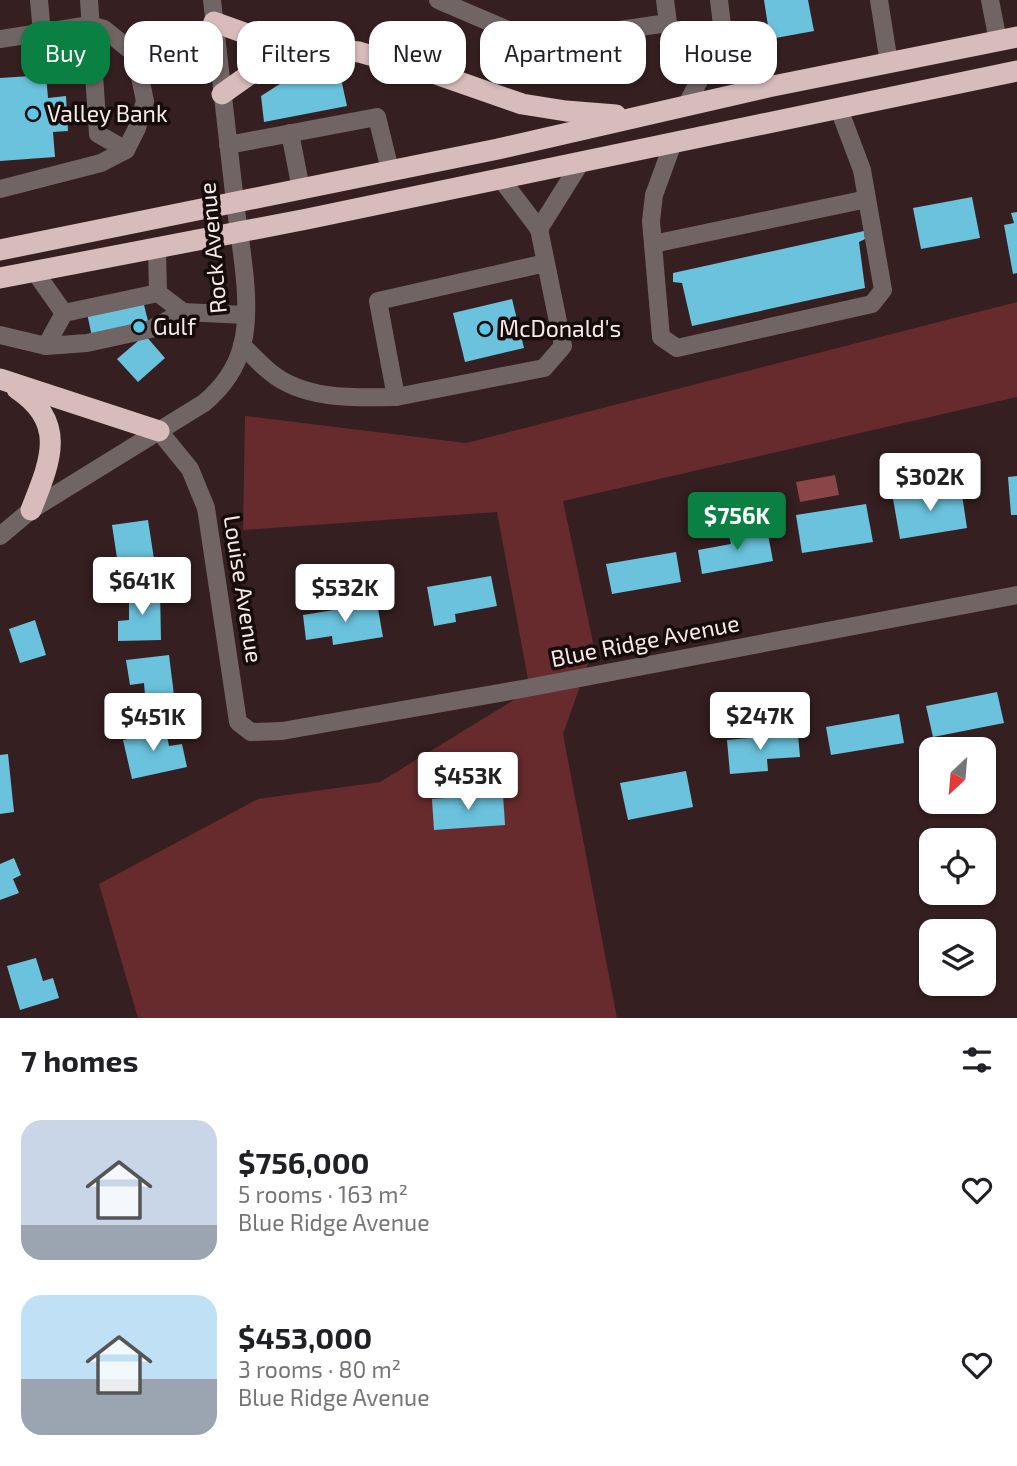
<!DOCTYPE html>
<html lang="en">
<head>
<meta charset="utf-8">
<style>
  body { margin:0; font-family:"Exo 2",sans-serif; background:#f2f2f2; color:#202124; height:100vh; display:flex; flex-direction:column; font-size:26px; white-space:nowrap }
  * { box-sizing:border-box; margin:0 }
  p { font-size:23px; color:#757577 }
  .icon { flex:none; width:38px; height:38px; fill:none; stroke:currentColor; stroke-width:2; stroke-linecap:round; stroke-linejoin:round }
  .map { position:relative; height:1018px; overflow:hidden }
  .panel { display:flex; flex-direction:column; background:#fff; flex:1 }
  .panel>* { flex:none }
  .guide { position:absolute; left:21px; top:21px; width:976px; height:63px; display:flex; gap:14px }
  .needle { width:46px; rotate:206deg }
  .buttons { position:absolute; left:919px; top:737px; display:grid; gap:14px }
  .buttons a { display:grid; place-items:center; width:77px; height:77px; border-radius:14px; background:#fff; box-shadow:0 2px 5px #0004; font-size:35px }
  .price { position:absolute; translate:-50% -60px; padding:0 16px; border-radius:7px; background:#fff; color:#222; font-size:23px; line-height:46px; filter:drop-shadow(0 2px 4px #0008) }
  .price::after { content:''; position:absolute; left:50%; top:42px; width:21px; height:16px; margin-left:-10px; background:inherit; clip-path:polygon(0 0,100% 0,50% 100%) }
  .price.current { background:#0b8043; color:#fff }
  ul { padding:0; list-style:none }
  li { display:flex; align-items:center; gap:21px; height:175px; padding:0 21px }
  li span { display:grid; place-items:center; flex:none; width:196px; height:140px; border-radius:21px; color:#555 }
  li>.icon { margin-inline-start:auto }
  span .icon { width:84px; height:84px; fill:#fffc; stroke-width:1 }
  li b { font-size:30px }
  h2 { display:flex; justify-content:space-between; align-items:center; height:84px; padding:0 21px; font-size:30px }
  .pill { padding:0 24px; border-radius:21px; background:#fff; box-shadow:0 2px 5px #0004; font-size:24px; line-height:63px }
  .pill.current { background:#0b8043; color:#fff }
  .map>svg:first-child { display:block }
</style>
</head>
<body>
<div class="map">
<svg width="1017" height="1018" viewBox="0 0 1017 1018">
  <rect width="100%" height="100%" fill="#351f20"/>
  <polygon fill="#672b2e" points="1017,302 1017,397 563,501 594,647 563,734 617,1018 138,1018 99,884 258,799 380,782 530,690 497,512 243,530 245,416 466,443"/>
  <polygon fill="#894548" points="835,475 839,495 800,502 796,482"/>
  <g fill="#6ac2dd">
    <polygon points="764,0 808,0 814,31 770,39"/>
    <polygon points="340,74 347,106 264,122 261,96 286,80 305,76 307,82"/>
    <polygon points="46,75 48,98 66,96 68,131 53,132 55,157 0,161 0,78"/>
    <polygon points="972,197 980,238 921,249 913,208"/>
    <polygon points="1017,212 1017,273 1013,274 1004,225 1014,223 1011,213"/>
    <polygon points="864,231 865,239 859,242 865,288 692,326 682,283 673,282 673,273"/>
    <polygon points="512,299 524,348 465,362 453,313"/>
    <polygon points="143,301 149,325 92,337 87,313"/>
    <polygon points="145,335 165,358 138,382 117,359"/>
    <polygon points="1017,476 1017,515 1011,515 1008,477"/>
    <polygon points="961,488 967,528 900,539 893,499"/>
    <polygon points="866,504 873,542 802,553 796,515"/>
    <polygon points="148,520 156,572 120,578 112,525"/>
    <polygon points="767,529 773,561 702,574 698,550 731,544 729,535"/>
    <polygon points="676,552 681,582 612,594 606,564"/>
    <polygon points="491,576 497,606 455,614 456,622 434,626 427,587"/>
    <polygon points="160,590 161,640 118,641 118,621 129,620 129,591"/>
    <polygon points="377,603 383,637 333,645 332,636 306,640 303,615"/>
    <polygon points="35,620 46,655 20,663 9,629"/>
    <polygon points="169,655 175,703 146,707 144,683 130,685 126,660"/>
    <polygon points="997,692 1004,723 933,737 926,706"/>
    <polygon points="899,714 904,743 831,755 826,727"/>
    <polygon points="164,720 169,746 182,744 187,767 132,779 123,740 149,734 146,724"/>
    <polygon points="798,734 800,757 767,759 768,771 730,774 727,740"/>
    <polygon points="8,754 14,812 0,814 0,755"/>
    <polygon points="686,771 693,807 628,820 620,783"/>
    <polygon points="503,794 505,825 434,830 432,799"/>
    <polygon points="14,858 21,875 13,879 19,893 0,900 0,864"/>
    <polygon points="36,958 43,981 53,978 59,998 20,1010 7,966"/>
  </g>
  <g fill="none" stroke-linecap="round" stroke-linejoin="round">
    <g stroke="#706464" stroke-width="18">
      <polyline points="39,0 42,33"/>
      <polyline points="89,0 98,134 126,150"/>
      <polyline points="438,0 536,42 668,23 665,0"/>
      <polyline points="719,0 723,34"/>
      <polyline points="879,0 889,63"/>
      <polyline points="990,0 998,41"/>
      <polyline points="0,39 90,25 104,29 135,54 145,101 137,128 126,150 101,163 0,189"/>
      <polyline points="686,106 723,34 768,87"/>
      <polyline points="290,133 301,189"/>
      <polyline points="673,143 654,195 651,221 661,337 677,348 872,304 883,290 862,170 839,109"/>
      <polyline points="228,145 377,117 390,170"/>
      <polyline points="501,179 539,229 581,162"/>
      <polyline points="539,229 563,346 544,368 396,397 378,301 546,263"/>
      <polyline points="653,244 867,199"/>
      <polyline points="157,248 158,293"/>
      <polyline points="35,272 64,313"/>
      <polyline points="0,335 46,346 87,343 151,329 183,312 246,315"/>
      <path d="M 242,345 C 251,354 260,364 270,372 C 304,400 354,398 396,397"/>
      <polyline points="46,346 64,313 158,293 183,312"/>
      <polyline points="159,431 190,469 206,508 238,722 251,732 282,731 522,689 1017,595"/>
      <path d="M 0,536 L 31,510 L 204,403 C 222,388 236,369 242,346 C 253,305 240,244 235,202 C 227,135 220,67 212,0"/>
    </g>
    <g stroke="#d8bbbb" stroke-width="21">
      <polyline points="214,22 297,52 323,48 359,52 439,75 522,104 566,111 616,115"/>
      <polyline points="222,94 260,67 297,52"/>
      <polyline points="0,250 498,149 768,87 1017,37"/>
      <polyline points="0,278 307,219 1017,71"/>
      <polyline points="0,379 159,431"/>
      <path d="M 17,389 C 69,423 49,464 31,510"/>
    </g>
  </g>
  <g fill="#5cc7e7" stroke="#160c0c" stroke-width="2.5">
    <circle cx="33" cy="114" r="7"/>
    <circle cx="139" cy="327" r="7"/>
    <circle cx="485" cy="329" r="7"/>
  </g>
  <g text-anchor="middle" stroke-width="7" stroke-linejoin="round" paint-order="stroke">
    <g font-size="23" fill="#f9eaea" stroke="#160c0c" text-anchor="start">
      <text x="47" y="122">Valley Bank</text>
      <text x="153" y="335">Gulf</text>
      <text x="499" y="337">McDonald's</text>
    </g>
    <g font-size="23" fill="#f9eaea" stroke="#160c0c">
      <text transform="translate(213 248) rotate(-95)" y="8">Rock Avenue</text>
      <text transform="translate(243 589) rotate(81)" y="8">Louise Avenue</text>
      <text transform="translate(645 641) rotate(-11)" y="8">Blue Ridge Avenue</text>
    </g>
  </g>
</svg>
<div class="buttons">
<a><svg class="needle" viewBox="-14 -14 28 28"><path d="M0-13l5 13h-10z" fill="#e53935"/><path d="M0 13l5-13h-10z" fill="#757577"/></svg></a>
<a><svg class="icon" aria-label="locate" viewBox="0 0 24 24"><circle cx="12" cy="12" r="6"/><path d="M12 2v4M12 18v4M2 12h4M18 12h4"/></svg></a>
<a><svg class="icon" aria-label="layers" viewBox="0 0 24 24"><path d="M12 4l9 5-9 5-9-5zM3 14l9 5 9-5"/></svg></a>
</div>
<b class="price" style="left:930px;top:513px">$302K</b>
<b class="price current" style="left:737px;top:552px">$756K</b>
<b class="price" style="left:142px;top:617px">$641K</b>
<b class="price" style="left:345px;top:624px">$532K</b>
<b class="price" style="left:760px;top:752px">$247K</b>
<b class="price" style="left:153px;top:753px">$451K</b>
<b class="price" style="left:468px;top:812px">$453K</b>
<div class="guide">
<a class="pill current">Buy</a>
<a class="pill">Rent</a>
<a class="pill">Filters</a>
<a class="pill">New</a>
<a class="pill">Apartment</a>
<a class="pill">House</a>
</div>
</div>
<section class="panel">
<h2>7 homes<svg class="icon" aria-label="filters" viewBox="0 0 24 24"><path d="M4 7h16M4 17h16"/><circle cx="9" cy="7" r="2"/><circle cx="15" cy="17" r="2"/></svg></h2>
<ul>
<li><span style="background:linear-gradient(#c9d6e8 75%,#9aa5b1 0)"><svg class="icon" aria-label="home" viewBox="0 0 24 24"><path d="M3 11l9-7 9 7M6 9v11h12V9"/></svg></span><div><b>$756,000</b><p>5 rooms · 163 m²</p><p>Blue Ridge Avenue</p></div><svg class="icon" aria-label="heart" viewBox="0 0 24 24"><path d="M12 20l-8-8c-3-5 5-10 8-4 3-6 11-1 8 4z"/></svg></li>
<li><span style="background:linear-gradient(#bfe0f5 60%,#9aa5b1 0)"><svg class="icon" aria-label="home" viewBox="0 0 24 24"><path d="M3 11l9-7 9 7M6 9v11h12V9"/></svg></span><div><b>$453,000</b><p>3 rooms · 80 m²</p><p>Blue Ridge Avenue</p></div><svg class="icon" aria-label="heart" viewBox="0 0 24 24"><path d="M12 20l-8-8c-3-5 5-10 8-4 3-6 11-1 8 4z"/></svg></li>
</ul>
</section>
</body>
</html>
